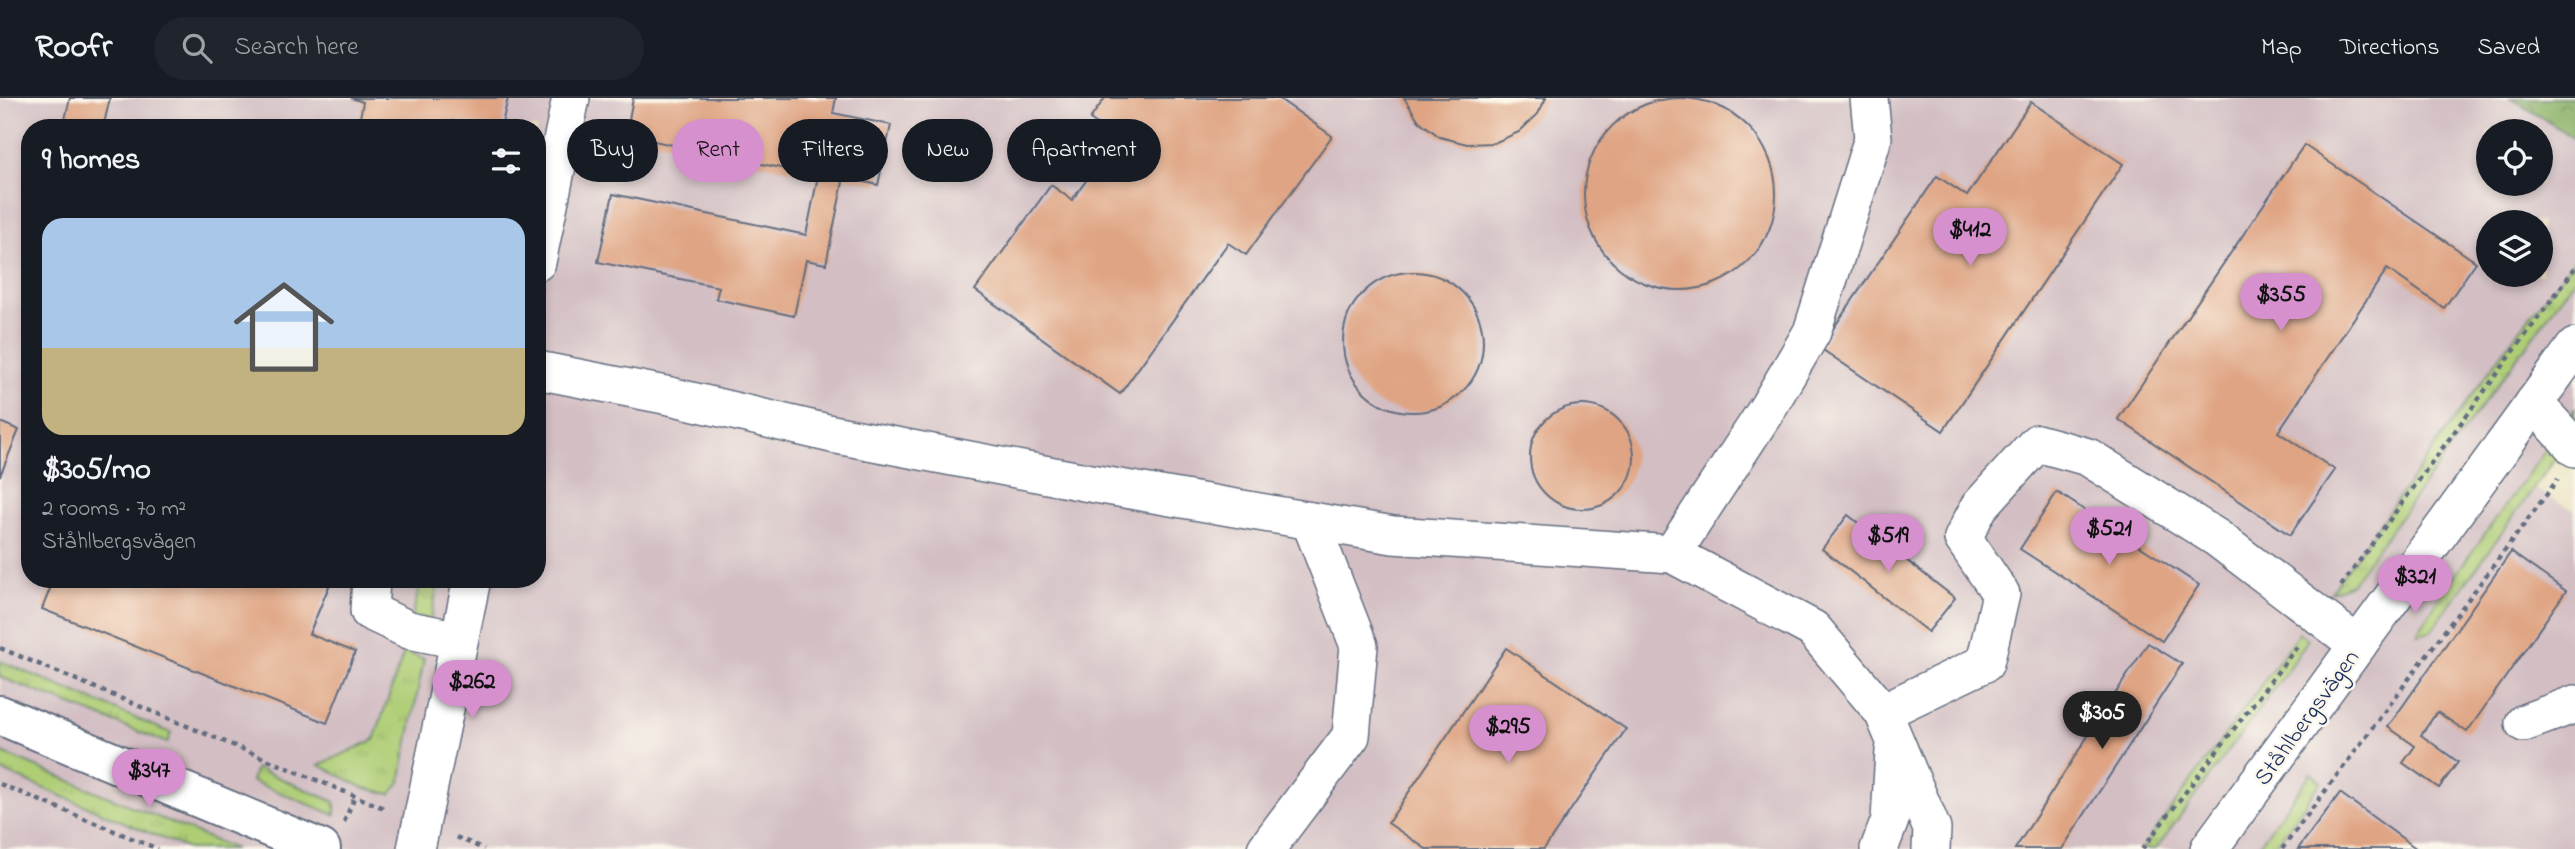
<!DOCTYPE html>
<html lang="en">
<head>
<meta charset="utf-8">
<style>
  body { margin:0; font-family:"Indie Flower",sans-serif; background:#20242c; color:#f1f3f6; height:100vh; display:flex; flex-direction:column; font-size:26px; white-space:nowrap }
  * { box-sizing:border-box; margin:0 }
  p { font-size:23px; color:#9ea1a6 }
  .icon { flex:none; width:38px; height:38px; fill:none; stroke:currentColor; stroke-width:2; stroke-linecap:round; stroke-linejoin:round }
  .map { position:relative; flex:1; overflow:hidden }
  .panel { position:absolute; left:21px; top:21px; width:525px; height:469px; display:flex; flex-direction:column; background:#171b24; border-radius:28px; box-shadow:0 4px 10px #0003 }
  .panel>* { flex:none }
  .top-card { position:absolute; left:567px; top:21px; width:665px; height:63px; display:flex; gap:14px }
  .controls { position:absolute; left:2476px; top:21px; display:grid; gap:14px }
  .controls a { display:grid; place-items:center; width:77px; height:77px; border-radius:50%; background:#171b24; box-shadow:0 4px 10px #0003; font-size:35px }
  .price { position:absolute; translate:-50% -60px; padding:0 16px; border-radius:24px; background:#d690ce; color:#111; font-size:23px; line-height:46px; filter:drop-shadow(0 2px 4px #0008) }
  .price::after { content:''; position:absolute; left:50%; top:42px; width:21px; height:16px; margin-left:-10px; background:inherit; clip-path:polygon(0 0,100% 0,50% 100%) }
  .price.selected { background:#222; color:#fff }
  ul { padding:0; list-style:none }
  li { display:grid; align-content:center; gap:14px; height:371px; padding:0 21px }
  li span { display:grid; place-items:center; height:217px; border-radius:21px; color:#555 }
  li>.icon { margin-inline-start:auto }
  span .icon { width:126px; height:126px; fill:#fffc; stroke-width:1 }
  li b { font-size:30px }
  h2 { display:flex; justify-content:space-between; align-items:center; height:84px; padding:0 21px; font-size:30px }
  .pill { padding:0 24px; border-radius:32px; background:#171b24; box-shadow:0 4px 10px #0003; font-size:24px; line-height:63px }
  .pill.selected { background:#d690ce; color:#111 }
  header { display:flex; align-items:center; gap:42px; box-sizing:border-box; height:98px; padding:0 35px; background:#171b24; border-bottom:2px solid #363941 }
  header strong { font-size:33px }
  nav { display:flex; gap:38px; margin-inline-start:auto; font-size:24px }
  .search { width:490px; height:63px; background:#20242c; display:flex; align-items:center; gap:18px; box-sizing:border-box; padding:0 24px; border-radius:38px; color:#9ea1a6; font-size:26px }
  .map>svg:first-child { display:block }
</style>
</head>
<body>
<header>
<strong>Roofr</strong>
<div class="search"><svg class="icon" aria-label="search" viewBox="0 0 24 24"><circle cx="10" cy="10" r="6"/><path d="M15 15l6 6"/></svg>Search here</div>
<nav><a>Map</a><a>Directions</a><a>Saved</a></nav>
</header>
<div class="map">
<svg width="2575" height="751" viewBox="0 0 2575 751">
  <defs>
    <pattern id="grass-tufts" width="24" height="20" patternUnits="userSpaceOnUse" patternTransform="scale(1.75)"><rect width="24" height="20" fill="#aecd74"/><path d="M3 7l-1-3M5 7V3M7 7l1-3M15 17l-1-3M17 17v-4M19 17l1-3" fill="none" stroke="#95b067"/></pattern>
    <pattern id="forest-crowns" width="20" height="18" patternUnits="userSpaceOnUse" patternTransform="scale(1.75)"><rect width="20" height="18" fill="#8ab066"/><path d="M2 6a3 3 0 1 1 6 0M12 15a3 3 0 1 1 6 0" fill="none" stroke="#709057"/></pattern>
  </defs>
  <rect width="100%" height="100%" fill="#fbf7ec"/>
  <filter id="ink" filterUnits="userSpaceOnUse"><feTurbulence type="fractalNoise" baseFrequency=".0143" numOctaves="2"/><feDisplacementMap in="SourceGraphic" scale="14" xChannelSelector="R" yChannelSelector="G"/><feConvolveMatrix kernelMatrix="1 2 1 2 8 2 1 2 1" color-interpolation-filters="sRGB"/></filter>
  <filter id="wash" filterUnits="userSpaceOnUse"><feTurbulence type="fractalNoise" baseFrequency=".00686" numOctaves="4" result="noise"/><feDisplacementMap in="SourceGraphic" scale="28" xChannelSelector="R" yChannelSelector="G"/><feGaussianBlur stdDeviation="1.57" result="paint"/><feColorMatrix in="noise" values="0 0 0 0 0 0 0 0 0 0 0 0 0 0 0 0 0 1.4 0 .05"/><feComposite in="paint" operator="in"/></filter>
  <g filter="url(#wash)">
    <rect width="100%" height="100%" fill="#e9e1bd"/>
    <path fill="#d2bec3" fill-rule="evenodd" d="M 0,0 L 2511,0 L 2575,41 L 2575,311 L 2523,384 L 2575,413 L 2575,751 L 0,751 ZM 30,30 L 537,30 L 537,481 L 30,481 ZM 2488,33 L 2541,33 L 2541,86 L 2488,86 ZM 2488,124 L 2541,124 L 2541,177 L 2488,177 Z"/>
    <g fill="url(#grass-tufts)" stroke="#647e69" stroke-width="2">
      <polygon points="2575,161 2575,181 2351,486 2330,495 2508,247"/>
      <polygon points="2575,311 2575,333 2431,533 2417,536 2443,494"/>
      <polygon points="421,481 439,481 431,521 412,520"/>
      <polygon points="2299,535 2308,541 2291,568 2156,751 2142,751"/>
      <polygon points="404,554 424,561 400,684 391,696 364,690 319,667 374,642"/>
      <polygon points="0,563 171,635 167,645 0,579"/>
      <polygon points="0,654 235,751 188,751 0,672"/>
      <polygon points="256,670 335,704 335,717 251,683"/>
      <polygon points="2311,675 2321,684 2273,751 2256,751"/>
    </g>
    <polygon fill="url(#forest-crowns)" stroke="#527062" stroke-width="2" points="2511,0 2575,0 2575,41"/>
    <g id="blocks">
      <g fill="#dfa483">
        <polygon points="70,0 110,0 103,30 63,30"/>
        <polygon points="351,0 508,0 501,30 453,23 452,30 358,30 363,4"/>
        <polygon points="633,0 836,0 833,15 891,27 878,87 844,79 826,166 806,162 794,218 716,201 719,189 598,164 613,96 806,137 818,78 626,37"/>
        <polygon points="1105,0 1278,0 1332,38 1246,157 1228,145 1120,296 975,192 1051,87 1072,102 1117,40 1090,21"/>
        <polygon points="1404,0 1546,0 1538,16 1519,34 1494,45 1467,46 1440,39 1419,23"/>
        <circle cx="1680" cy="96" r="96"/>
        <polygon points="2031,4 2123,66 1943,333 1820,250 1937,78 1967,98"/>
        <polygon points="2304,47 2476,164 2444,210 2387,171 2278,334 2335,372 2290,437 2118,321"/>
        <circle cx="1413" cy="244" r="70"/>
        <circle cx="1582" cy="359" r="52"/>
        <polygon points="0,324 19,332 0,378"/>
        <polygon points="2057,394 2199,487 2162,543 2020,451"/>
        <polygon points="1848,417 1955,500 1928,534 1822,451"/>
        <polygon points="2511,454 2566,493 2467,634 2437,614 2421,637 2458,664 2439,690 2403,665 2415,648 2388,629"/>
        <polygon points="54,481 332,481 309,536 355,554 327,625 42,511"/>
        <polygon points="2148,545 2182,566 2062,751 2015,751"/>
        <polygon points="1506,550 1626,631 1544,751 1426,751 1388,725"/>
        <polygon points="2340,695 2417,751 2298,751"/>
      </g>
    </g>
  </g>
  <g filter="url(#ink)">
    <use href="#blocks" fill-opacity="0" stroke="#636d7f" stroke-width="2"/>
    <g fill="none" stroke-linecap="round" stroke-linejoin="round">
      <g stroke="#636d7f" stroke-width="40">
        <g id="minor">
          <polyline points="537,164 571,0"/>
          <polyline points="537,272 670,298 832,336 1090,385 1393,437 1672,456 1813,531 1883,614 1932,731 1931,751"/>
          <polyline points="2534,305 2575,350"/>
          <polyline points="1672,456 1767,311 1812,234 1873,40 1869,0"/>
          <polyline points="371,481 369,513 409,532 459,542"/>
          <polyline points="1883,614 1985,565 2001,496 1963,440 1979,409 2037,345 2088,359 2217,440 2358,547"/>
          <polyline points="2524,625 2575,606"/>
          <polyline points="416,751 472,481"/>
          <polyline points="1266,751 1351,638 1359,548 1310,423"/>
          <polyline points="1879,751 1890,722 1894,653"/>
          <polyline points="2209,751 2575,249"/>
        </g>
      </g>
      <g stroke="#636d7f" stroke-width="42">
        <polyline id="major" points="0,617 321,751"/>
      </g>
      <g stroke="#636d7f" stroke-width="4.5" stroke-dasharray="5 5" stroke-linecap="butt">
        <polyline points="2341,488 2575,170"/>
        <polyline points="0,550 386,711"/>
        <polyline points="0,686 158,751"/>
        <polyline points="344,724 355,698"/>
        <polyline points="456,739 484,751"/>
        <polyline points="2142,751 2299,546"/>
        <polyline points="2282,751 2558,381"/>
      </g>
      <use href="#minor" stroke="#fff" stroke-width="37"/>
      <use href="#major" stroke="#fff" stroke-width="38"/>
    </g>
  </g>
  <g text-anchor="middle" stroke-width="5" stroke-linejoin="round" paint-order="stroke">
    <g font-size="24" fill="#1b2f5e" stroke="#fbf7ec">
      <text transform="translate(2306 619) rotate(-54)" y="8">Ståhlbergsvägen</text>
    </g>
  </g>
</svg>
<div class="controls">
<a><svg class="icon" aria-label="locate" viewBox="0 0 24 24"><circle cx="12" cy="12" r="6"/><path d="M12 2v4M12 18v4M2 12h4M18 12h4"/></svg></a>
<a><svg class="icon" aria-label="layers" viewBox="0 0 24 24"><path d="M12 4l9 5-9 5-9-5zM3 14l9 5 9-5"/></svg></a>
</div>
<b class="price" style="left:1970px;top:170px">$412</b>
<b class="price" style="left:2281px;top:235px">$355</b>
<b class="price" style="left:2109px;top:469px">$521</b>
<b class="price" style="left:1888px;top:476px">$519</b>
<b class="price" style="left:2415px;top:517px">$321</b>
<b class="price" style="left:472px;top:622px">$262</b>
<b class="price selected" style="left:2102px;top:653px">$305</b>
<b class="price" style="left:1508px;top:667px">$295</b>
<b class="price" style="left:149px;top:711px">$347</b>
<div class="top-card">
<a class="pill">Buy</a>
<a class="pill selected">Rent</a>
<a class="pill">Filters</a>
<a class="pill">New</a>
<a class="pill">Apartment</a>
</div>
<section class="panel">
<h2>9 homes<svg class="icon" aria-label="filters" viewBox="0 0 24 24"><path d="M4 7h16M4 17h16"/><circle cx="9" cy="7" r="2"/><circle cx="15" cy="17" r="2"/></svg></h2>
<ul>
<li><span style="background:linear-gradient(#a9c7e8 60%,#c2b280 0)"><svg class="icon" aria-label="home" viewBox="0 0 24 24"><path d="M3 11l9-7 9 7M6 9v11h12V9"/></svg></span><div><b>$305/mo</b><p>2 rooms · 70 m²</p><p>Ståhlbergsvägen</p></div></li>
</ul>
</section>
</div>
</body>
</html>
